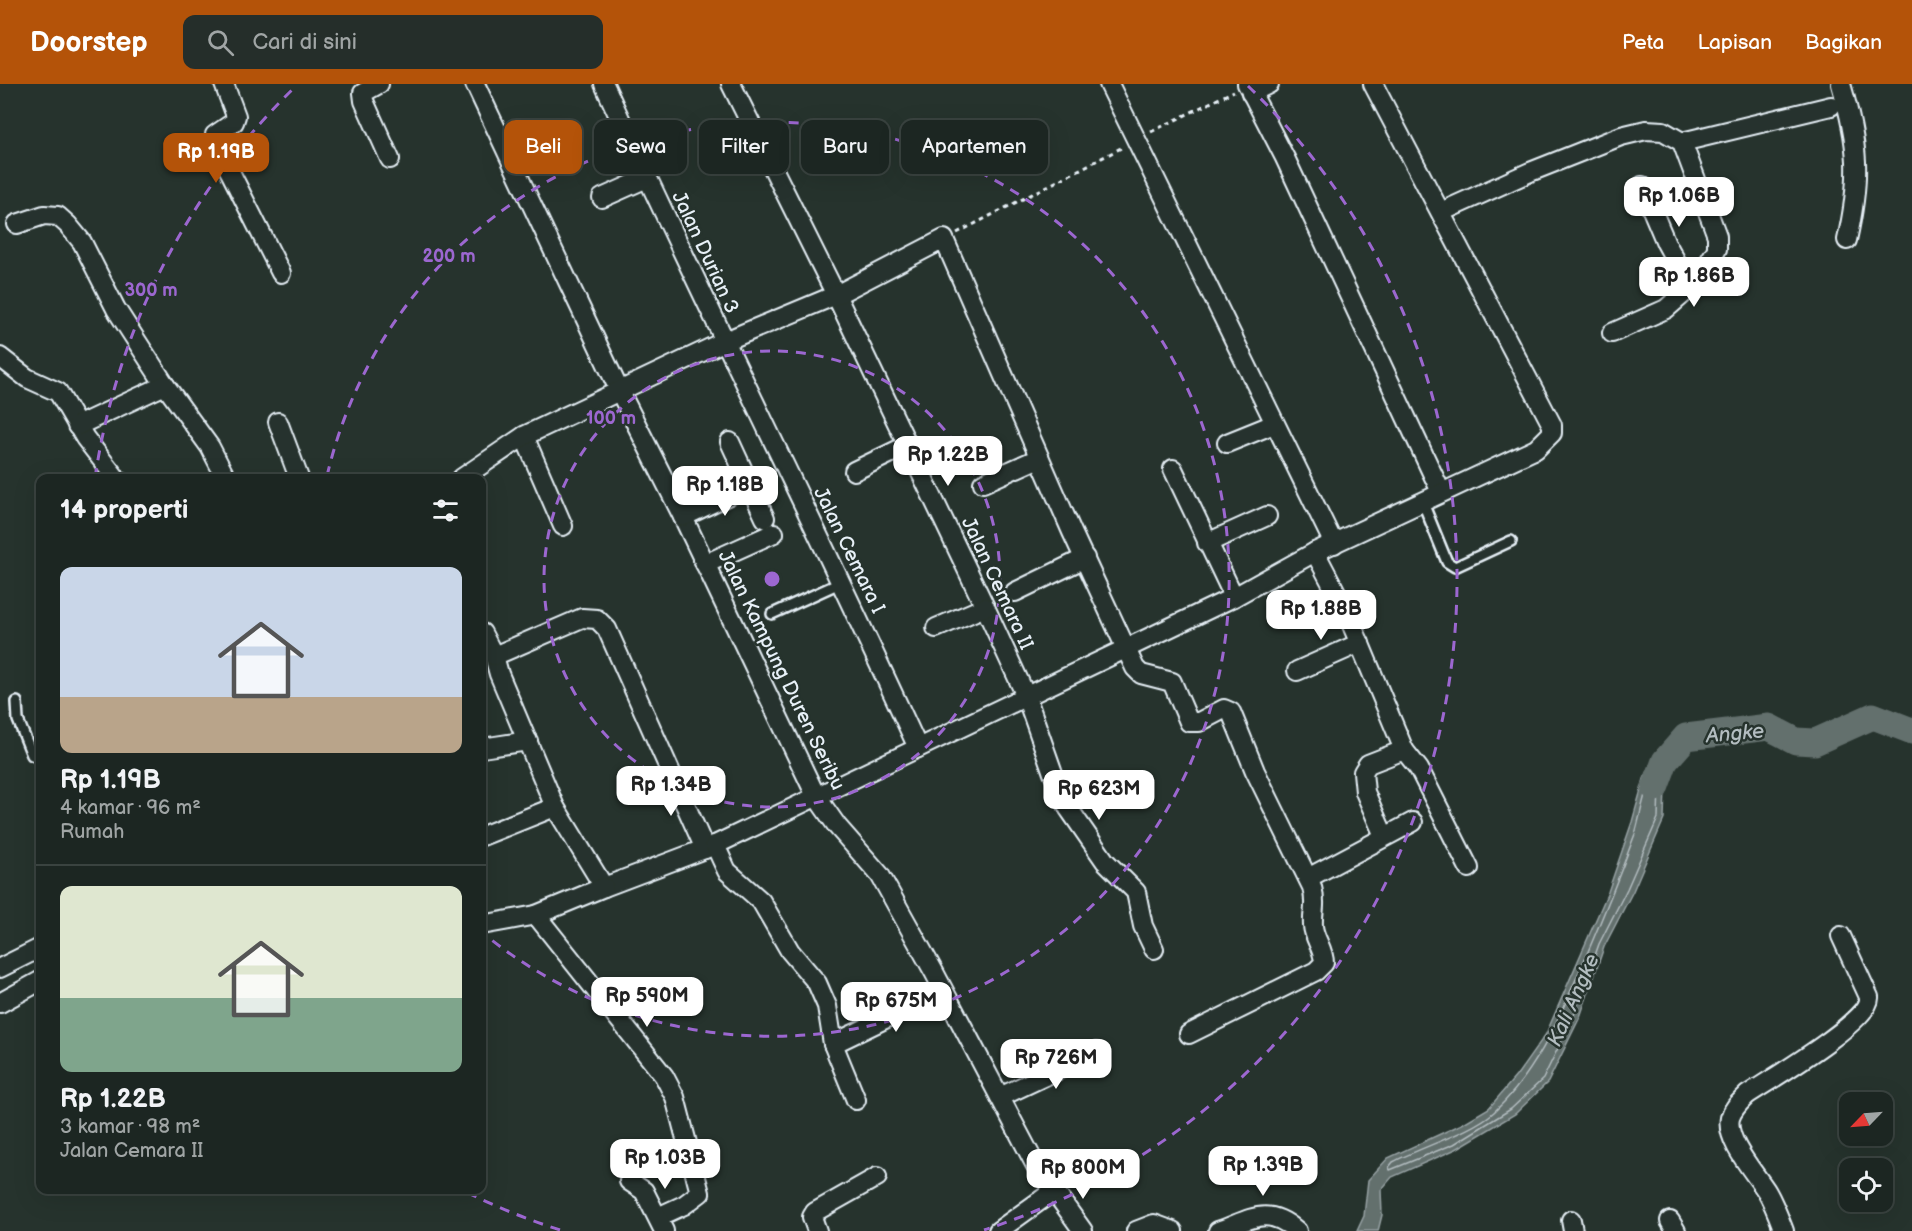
<!DOCTYPE html>
<html lang="id">
<head>
<meta charset="utf-8">
<style>
  body { margin:0; font-family:"Balsamiq Sans",sans-serif; background:#252e2a; color:#f1f3f6; height:100vh; display:flex; flex-direction:column; font-size:22px; white-space:nowrap }
  * { box-sizing:border-box; margin:0 }
  p { font-size:20px; color:#a0a5a5 }
  .icon { flex:none; width:33px; height:33px; fill:none; stroke:currentColor; stroke-width:2; stroke-linecap:round; stroke-linejoin:round }
  .map { position:relative; flex:1; overflow:hidden }
  .details { position:absolute; left:36px; top:390px; width:450px; height:720px; display:flex; flex-direction:column; background:#1c2622; border-radius:12px; box-shadow:0 6px 24px #0002,0 0 0 2px #3a4340 }
  .details>* { flex:none }
  .banner { position:absolute; left:504px; top:36px; width:570px; height:54px; display:flex; gap:12px }
  .needle { width:39px; rotate:245deg }
  .tools { position:absolute; left:1839px; top:1008px; display:grid; gap:12px }
  .tools a { display:grid; place-items:center; width:54px; height:54px; border-radius:12px; background:#1c2622; box-shadow:0 6px 24px #0002,0 0 0 2px #3a4340; font-size:30px }
  .price { position:absolute; translate:-50% -51px; padding:0 14px; border-radius:12px; background:#fff; color:#222; font-size:20px; line-height:39px; filter:drop-shadow(0 2px 3px #0008) }
  .price::after { content:''; position:absolute; left:50%; top:36px; width:18px; height:14px; margin-left:-9px; background:inherit; clip-path:polygon(0 0,100% 0,50% 100%) }
  .price.active { background:#b45309; color:#fff }
  ul { padding:0; list-style:none }
  li { display:grid; align-content:center; gap:12px; height:318px; padding:0 24px }
  li+li { border-top:2px solid #3a4340 }
  li span { display:grid; place-items:center; height:186px; border-radius:12px; color:#555 }
  li>.icon { margin-inline-start:auto }
  span .icon { width:108px; height:108px; fill:#fffc; stroke-width:1 }
  li b { font-size:26px }
  h2 { display:flex; justify-content:space-between; align-items:center; height:72px; padding:0 24px; font-size:26px }
  .tag { padding:0 21px; border-radius:12px; background:#1c2622; box-shadow:0 6px 24px #0002,0 0 0 2px #3a4340; font-size:21px; line-height:54px }
  .tag.active { background:#b45309; color:#fff }
  header { display:flex; align-items:center; gap:36px; box-sizing:border-box; height:84px; padding:0 30px; background:#b45309; color:#fff }
  header strong { font-size:28px }
  nav { display:flex; gap:33px; margin-inline-start:auto; font-size:21px }
  .search { width:420px; height:54px; background:#252e2a; display:flex; align-items:center; gap:15px; box-sizing:border-box; padding:0 21px; border-radius:12px; color:#a0a5a5; font-size:22px }
  .map>svg:first-child { display:block }
</style>
</head>
<body>
<header>
<strong>Doorstep</strong>
<div class="search"><svg class="icon" aria-label="search" viewBox="0 0 24 24"><circle cx="10" cy="10" r="6"/><path d="M15 15l6 6"/></svg>Cari di sini</div>
<nav><a>Peta</a><a>Lapisan</a><a>Bagikan</a></nav>
</header>
<div class="map">
<svg width="1912" height="1147" viewBox="0 0 1912 1147">
  <rect width="100%" height="100%" fill="#26332d"/>
  <filter id="ink" filterUnits="userSpaceOnUse"><feTurbulence type="fractalNoise" baseFrequency=".0167" numOctaves="2"/><feDisplacementMap in="SourceGraphic" scale="12" xChannelSelector="R" yChannelSelector="G"/><feConvolveMatrix kernelMatrix="1 2 1 2 8 2 1 2 1" color-interpolation-filters="sRGB"/></filter>
  <g filter="url(#ink)">
    <polygon fill="#636f6d" stroke="#98a3a5" stroke-width="1.5" points="1658,666 1677,676 1665,701 1664,735 1633,807 1604,863 1580,933 1548,998 1515,1030 1456,1065 1392,1093 1381,1106 1382,1131 1378,1147 1357,1147 1364,1132 1368,1096 1388,1074 1462,1040 1489,1024 1517,991 1546,950 1608,808 1632,738 1644,695"/>
    <g fill="none" stroke-linecap="round" stroke-linejoin="round">
      <path stroke="#b3bdc0" stroke-width="1.5" d="M 1663,675 L 1668,680 L 1659,700 L 1658,734 L 1627,805 L 1599,860 L 1574,931 L 1543,995 L 1511,1025 L 1454,1060 L 1390,1086 L 1389,1083 L 1393,1078 C 1421,1063 1472,1048 1494,1028 C 1539,986 1560,931 1584,877 C 1602,835 1619,793 1635,750 C 1641,732 1647,685 1663,675 Z"/>
      <polyline stroke="#636f6d" stroke-width="27" points="1655,704 1665,677 1686,653 1769,643 1796,657 1815,658 1873,632 1912,647"/>
      <g stroke="#e8f1f8" stroke-width="14">
        <g id="service">
          <polyline points="1423,419 1447,478 1455,483 1511,457"/>
          <polyline points="772,530 842,498"/>
          <polyline points="17,618 18,636 32,671 40,674"/>
        </g>
      </g>
      <g stroke="#e8f1f8" stroke-width="22">
        <g id="minor">
          <polyline points="224,0 236,32 234,38 215,51 216,60 281,189"/>
          <polyline points="379,0 363,9 364,17 390,75"/>
          <polyline points="475,0 620,308 683,433 816,712 837,742 880,791 934,888 1035,1080 1083,1147"/>
          <path d="M 604,0 C 706,223 816,441 918,664"/>
          <polyline points="731,0 836,211 985,523 1026,612 1053,689 1069,725 1105,777 1136,808 1143,842 1154,865"/>
          <polyline points="1109,0 1334,460"/>
          <polyline points="1247,0 1285,74 1441,408"/>
          <path d="M 1841,0 C 1859,62 1861,93 1847,156"/>
          <polyline points="1251,9 1269,0"/>
          <polyline points="1682,58 1831,22"/>
          <polyline points="1642,102 1666,159 1689,201"/>
          <polyline points="602,114 647,94"/>
          <polyline points="1441,128 1530,88 1621,52 1646,46 1663,47 1682,58 1717,152 1717,165 1709,178 1682,211 1666,225 1612,249"/>
          <polyline points="17,140 44,131 58,132 68,141 82,158 116,225 165,301 210,363 226,394"/>
          <polyline points="0,273 27,294 58,308 85,354 116,394"/>
          <polyline points="278,338 299,394"/>
          <polyline points="77,342 165,301"/>
          <polyline points="524,352 563,442"/>
          <polyline points="730,358 765,434"/>
          <polyline points="1227,359 1274,340"/>
          <polyline points="1173,385 1234,513"/>
          <polyline points="854,387 908,361"/>
          <path d="M 462,394 L 524,352 L 723,258 L 836,211 L 944,155 L 1072,448 L 1135,584 L 1141,590 L 1172,598 L 1189,638 L 1199,638 L 1224,625 L 1231,628 L 1255,687 L 1312,803 C 1317,821 1312,826 1313,842 C 1314,855 1324,865 1324,879 L 1316,887 L 1189,950"/>
          <polyline points="983,399 1039,374"/>
          <polyline points="683,433 750,401"/>
          <polyline points="1207,459 1267,432"/>
          <polyline points="1315,468 1347,529 1404,666"/>
          <polyline points="705,480 774,449"/>
          <polyline points="1015,508 1085,474"/>
          <polyline points="936,544 985,523"/>
          <polyline points="482,549 494,572 499,590 555,723 604,803 715,761 1234,513 1315,468 1536,365 1552,349 1552,341 1373,0"/>
          <polyline points="494,572 582,534 597,535 607,545 705,765"/>
          <polyline points="1297,587 1360,559"/>
          <polyline points="482,664 528,657"/>
          <polyline points="482,752 555,723"/>
          <polyline points="1384,752 1365,708 1363,688 1368,680 1404,666 1419,685 1469,784"/>
          <polyline points="715,761 727,787 761,817 790,867 817,899 827,922 833,960 856,1016"/>
          <polyline points="1308,794 1413,738"/>
          <polyline points="536,831 664,992 675,1013 700,1109 684,1121 658,1133"/>
          <polyline points="482,841 536,831 604,803"/>
          <polyline points="0,884 40,864"/>
          <polyline points="0,919 40,897"/>
          <polyline points="833,960 943,907"/>
          <polyline points="1000,1013 1096,968"/>
          <polyline points="629,1097 644,1107 664,1147"/>
          <polyline points="1571,1136 1573,1147"/>
          <polyline points="1670,1137 1676,1147"/>
          <polyline points="817,1147 812,1133 815,1128 877,1093"/>
          <polyline points="998,1147 1055,1106"/>
          <polyline points="1136,1147 1154,1140 1173,1147"/>
          <path d="M 1218,1147 C 1250,1136 1267,1120 1297,1147"/>
          <path d="M 1784,1147 C 1779,1134 1774,1120 1767,1108 C 1756,1090 1725,1057 1730,1034 C 1733,1024 1740,1018 1747,1011 C 1768,997 1872,936 1869,913 L 1841,852"/>
        </g>
      </g>
      <g stroke="#e8f1f8" stroke-width="3" stroke-dasharray="4.5 4.5" stroke-linecap="butt">
        <polyline points="1151,48 1234,7"/>
        <polyline points="957,149 1121,64"/>
      </g>
      <use href="#service" stroke="#26332d" stroke-width="9"/>
      <use href="#minor" stroke="#26332d" stroke-width="18"/>
    </g>
  </g>
  <g fill="none" stroke="#9c67d0" stroke-width="3" stroke-dasharray="10 8">
    <circle cx="772" cy="495" r="228"/>
    <path d="M327 392A457 457 0 1 1 484 850"/>
    <path d="M560 1146A685 685 0 0 1 466 1108M95 394A685 685 0 0 1 296 2M1248 2A685 685 0 0 1 984 1146"/>
  </g>
  <g text-anchor="middle" stroke-width="5" stroke-linejoin="round" paint-order="stroke">
    <g font-size="20" fill="#e8f1f8" stroke="#26332d">
      <text transform="translate(706 168) rotate(65)" y="7">Jalan Durian 3</text>
      <text transform="translate(850 466) rotate(64)" y="7">Jalan Cemara I</text>
      <text transform="translate(998 499) rotate(65)" y="7">Jalan Cemara II</text>
      <text transform="translate(782 586) rotate(64)" y="7">Jalan Kampung Duren Seribu</text>
    </g>
    <g font-size="21" font-style="italic" fill="#b3bdc0" stroke="#26332d">
      <text transform="translate(1735 649) rotate(-5)" y="7">Angke</text>
      <text transform="translate(1573 916) rotate(-66)" y="7">Kali Angke</text>
    </g>
  </g>
  <circle cx="772" cy="495" r="9" fill="#9c67d0" stroke="#26332d" stroke-width="3"/>
  <g font-size="18" text-anchor="middle" font-weight="bold" fill="#9c67d0" stroke="#26332d" stroke-width="5" stroke-linejoin="round" paint-order="stroke">
    <text x="449" y="178">200 m</text>
    <text x="151" y="212">300 m</text>
    <text x="611" y="340">100 m</text>
  </g>
</svg>
<div class="tools">
<a><svg class="needle" viewBox="-14 -14 28 28"><path d="M0-13l5 13h-10z" fill="#e53935"/><path d="M0 13l5-13h-10z" fill="#a0a5a5"/></svg></a>
<a><svg class="icon" aria-label="locate" viewBox="0 0 24 24"><circle cx="12" cy="12" r="6"/><path d="M12 2v4M12 18v4M2 12h4M18 12h4"/></svg></a>
</div>
<b class="price active" style="left:216px;top:100px">Rp 1.19B</b>
<b class="price" style="left:1679px;top:144px">Rp 1.06B</b>
<b class="price" style="left:1694px;top:224px">Rp 1.86B</b>
<b class="price" style="left:948px;top:403px">Rp 1.22B</b>
<b class="price" style="left:725px;top:433px">Rp 1.18B</b>
<b class="price" style="left:1321px;top:557px">Rp 1.88B</b>
<b class="price" style="left:671px;top:733px">Rp 1.34B</b>
<b class="price" style="left:1099px;top:737px">Rp 623M</b>
<b class="price" style="left:647px;top:944px">Rp 590M</b>
<b class="price" style="left:896px;top:949px">Rp 675M</b>
<b class="price" style="left:1056px;top:1006px">Rp 726M</b>
<b class="price" style="left:665px;top:1106px">Rp 1.03B</b>
<b class="price" style="left:1263px;top:1113px">Rp 1.39B</b>
<b class="price" style="left:1083px;top:1116px">Rp 800M</b>
<div class="banner">
<a class="tag active">Beli</a>
<a class="tag">Sewa</a>
<a class="tag">Filter</a>
<a class="tag">Baru</a>
<a class="tag">Apartemen</a>
</div>
<section class="details">
<h2>14 properti<svg class="icon" aria-label="filters" viewBox="0 0 24 24"><path d="M4 7h16M4 17h16"/><circle cx="9" cy="7" r="2"/><circle cx="15" cy="17" r="2"/></svg></h2>
<ul>
<li><span style="background:linear-gradient(#c9d6e8 70%,#b9a48a 0)"><svg class="icon" aria-label="home" viewBox="0 0 24 24"><path d="M3 11l9-7 9 7M6 9v11h12V9"/></svg></span><div><b>Rp 1.19B</b><p>4 kamar · 96 m²</p><p>Rumah</p></div></li>
<li><span style="background:linear-gradient(#dfe7d0 60%,#7fa58c 0)"><svg class="icon" aria-label="home" viewBox="0 0 24 24"><path d="M3 11l9-7 9 7M6 9v11h12V9"/></svg></span><div><b>Rp 1.22B</b><p>3 kamar · 98 m²</p><p>Jalan Cemara II</p></div></li>
</ul>
</section>
</div>
</body>
</html>
